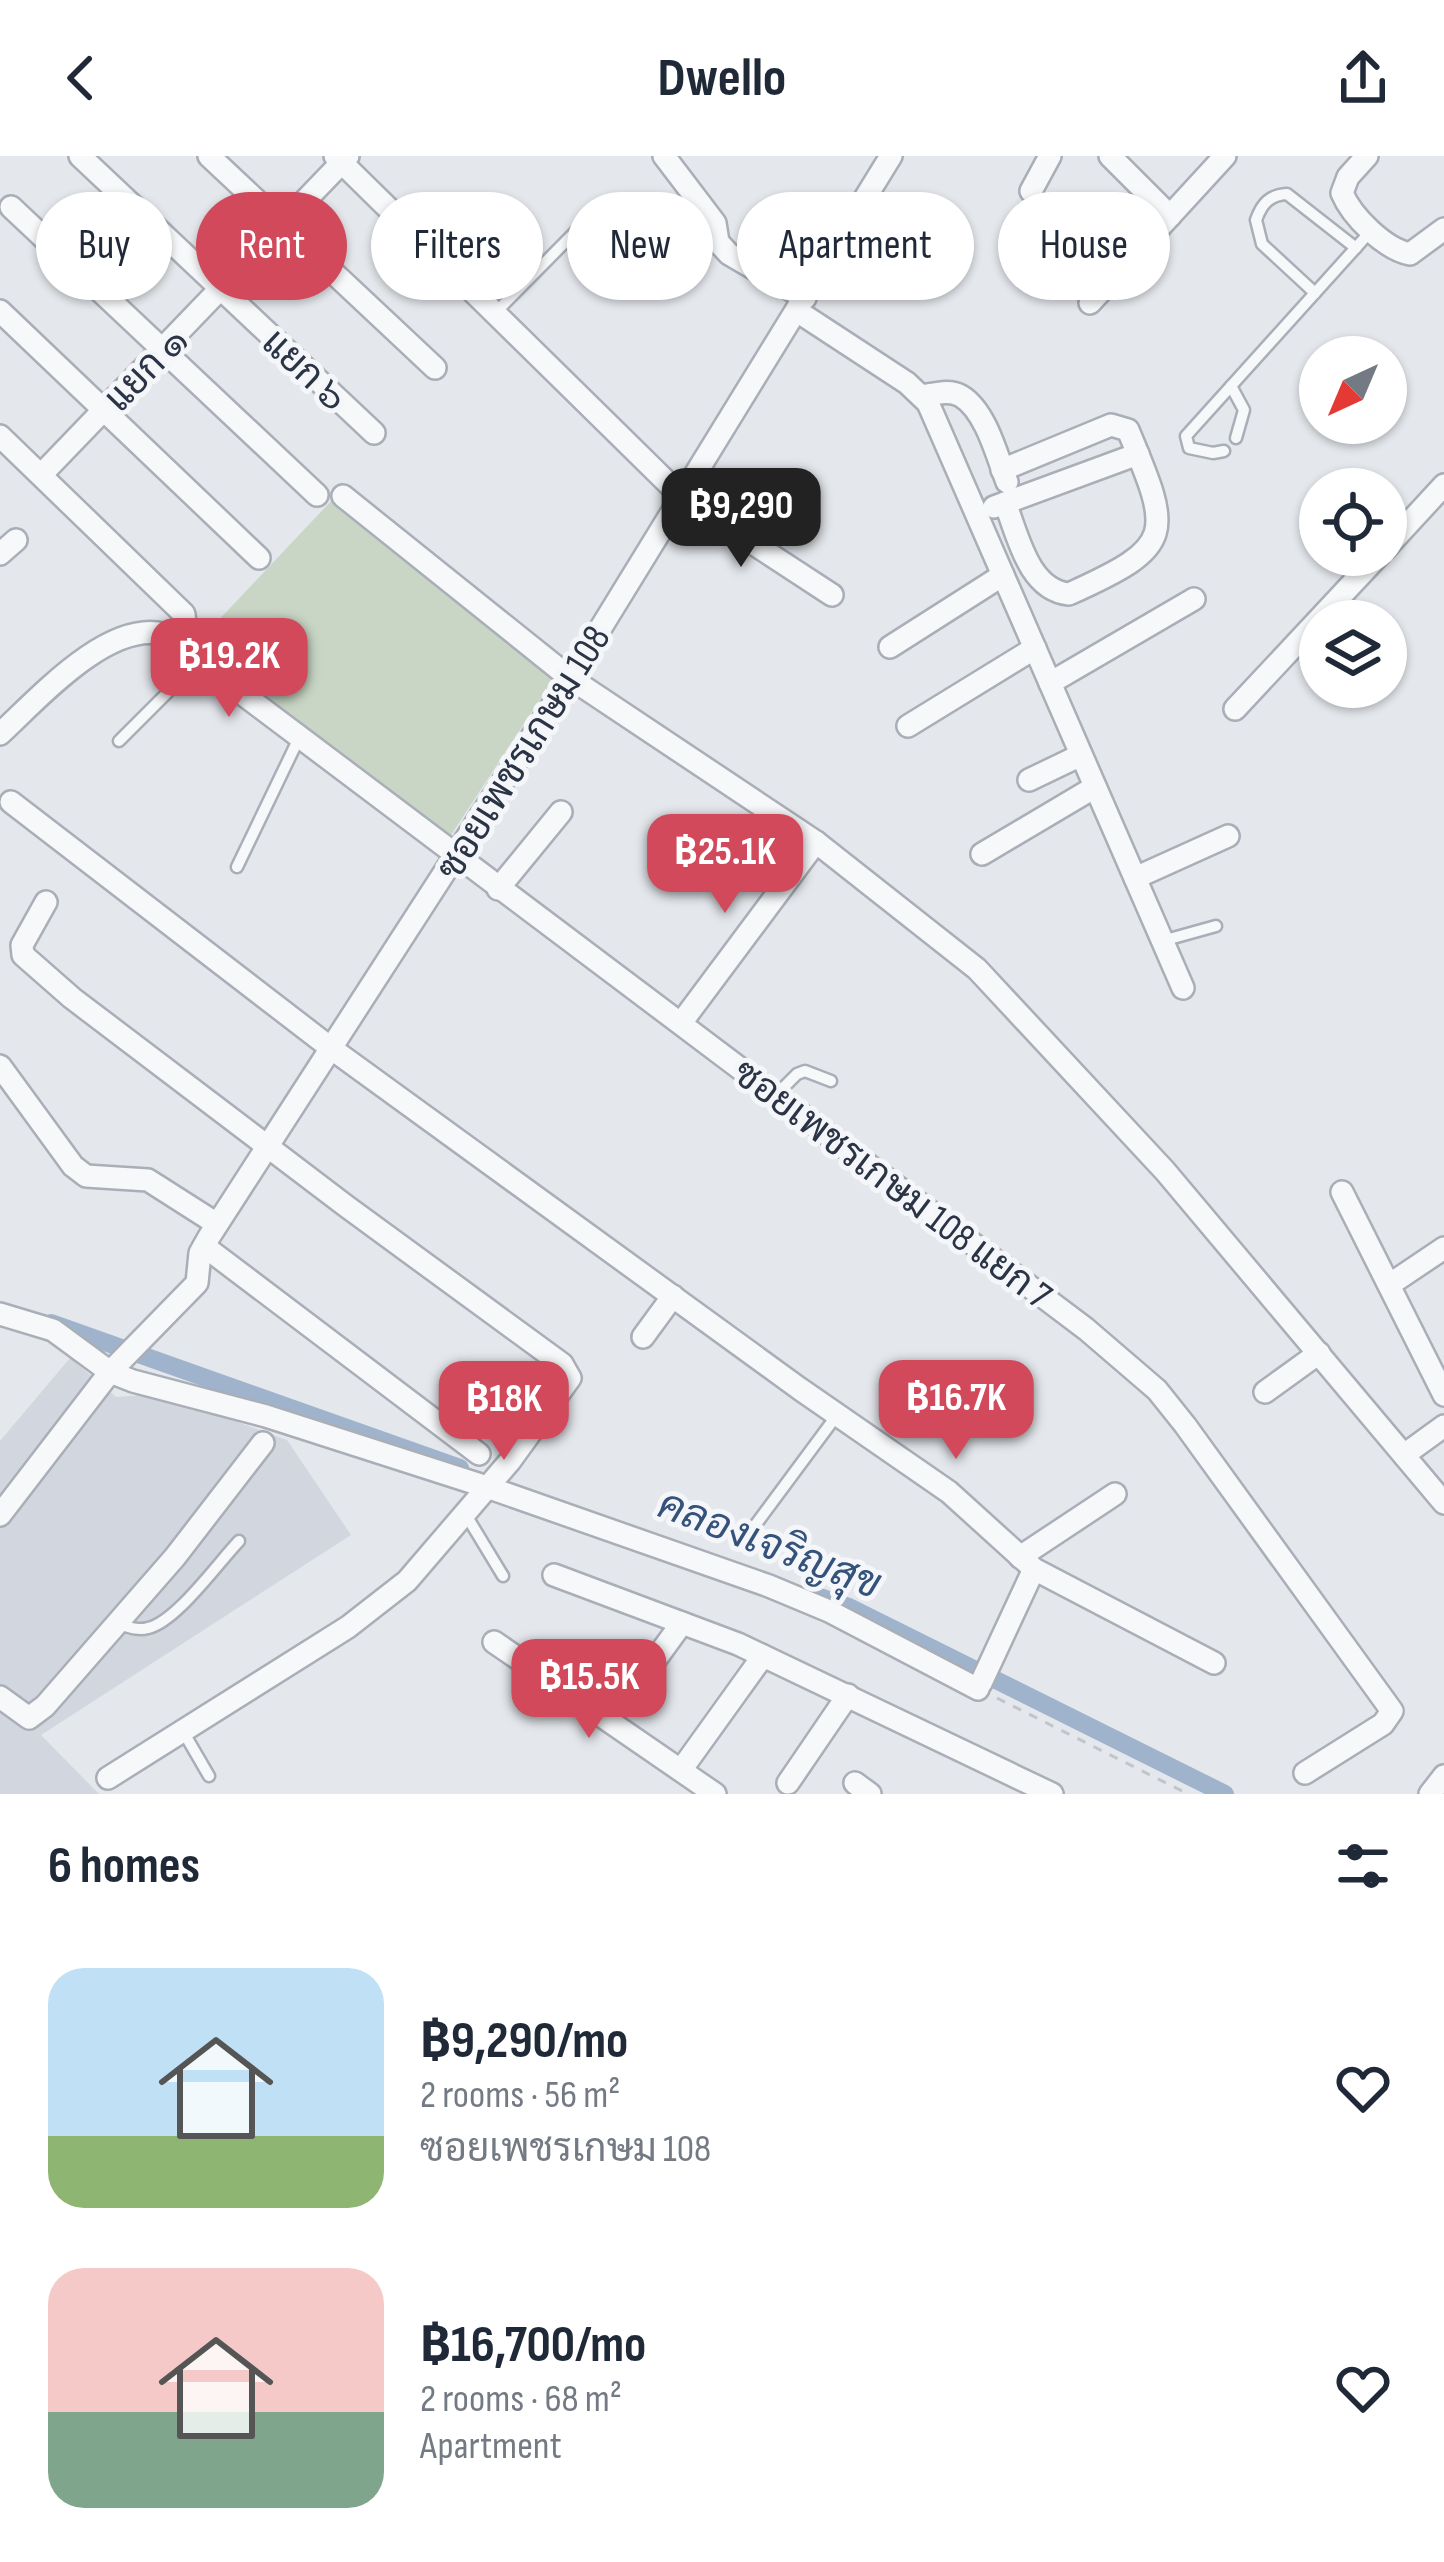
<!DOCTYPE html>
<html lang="en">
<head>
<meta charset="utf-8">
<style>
  body { margin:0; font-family:"Sofia Sans Condensed",Sarabun,sans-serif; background:#f2f2f3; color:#1f2937; height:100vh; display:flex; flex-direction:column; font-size:45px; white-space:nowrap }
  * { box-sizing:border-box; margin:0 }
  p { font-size:39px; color:#747a83 }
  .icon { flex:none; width:66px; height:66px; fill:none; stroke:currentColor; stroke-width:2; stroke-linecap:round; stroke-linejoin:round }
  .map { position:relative; height:1638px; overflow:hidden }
  .side { display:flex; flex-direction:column; background:#fff; flex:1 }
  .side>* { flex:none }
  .banner { position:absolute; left:36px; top:36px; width:1374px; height:108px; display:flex; gap:24px }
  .needle { width:78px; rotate:224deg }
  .fabs { position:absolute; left:1299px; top:180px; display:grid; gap:24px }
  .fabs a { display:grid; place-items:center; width:108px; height:108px; border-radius:50%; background:#fff; box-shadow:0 3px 9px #0004; font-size:60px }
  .price { position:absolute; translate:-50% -102px; padding:0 27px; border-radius:24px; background:#d1495b; color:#fff; font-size:39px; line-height:78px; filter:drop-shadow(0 3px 6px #0008) }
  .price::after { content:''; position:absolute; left:50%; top:72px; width:36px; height:27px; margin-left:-18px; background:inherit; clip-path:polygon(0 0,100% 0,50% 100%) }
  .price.on { background:#222; color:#fff }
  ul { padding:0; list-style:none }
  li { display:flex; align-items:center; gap:36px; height:300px; padding:0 48px }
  li span { display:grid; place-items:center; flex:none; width:336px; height:240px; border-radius:36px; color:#555 }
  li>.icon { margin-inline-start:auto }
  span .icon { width:144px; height:144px; fill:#fffc; stroke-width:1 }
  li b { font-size:51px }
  h2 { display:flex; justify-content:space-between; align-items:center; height:144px; padding:0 48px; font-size:51px }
  .tag { padding:0 42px; border-radius:54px; background:#fff; box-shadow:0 3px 9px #0004; font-size:42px; line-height:108px }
  .tag.on { background:#d1495b; color:#fff }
  header { display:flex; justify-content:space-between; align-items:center; height:156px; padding:0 48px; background:#fff; font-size:54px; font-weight:700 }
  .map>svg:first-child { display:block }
</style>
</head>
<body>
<header><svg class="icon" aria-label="back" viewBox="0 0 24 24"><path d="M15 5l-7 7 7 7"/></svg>Dwello<svg class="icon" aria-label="share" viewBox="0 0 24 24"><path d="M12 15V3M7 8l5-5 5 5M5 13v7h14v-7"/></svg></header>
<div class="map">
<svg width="1444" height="1638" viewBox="0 0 1444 1638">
  <rect width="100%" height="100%" fill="#e4e7ec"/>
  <polygon fill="#d2d6de" points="70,1202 116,1241 161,1238 287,1284 351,1379 41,1579 99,1638 0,1638 0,1285"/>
  <polygon fill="#c9d6c5" points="333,343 554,522 449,682 198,486"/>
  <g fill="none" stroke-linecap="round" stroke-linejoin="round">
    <g stroke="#9fb4cc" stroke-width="18">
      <polyline points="51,1167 460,1312"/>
      <polyline points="814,1439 849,1451 1225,1638"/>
    </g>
    <g stroke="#a9aeb7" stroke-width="15">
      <g id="lane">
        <path d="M 1315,137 L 1262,88 L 1256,64 C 1262,47 1270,39 1287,38 L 1356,92"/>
        <polyline points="497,155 581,70 624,110"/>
        <polyline points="1231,230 1244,254 1236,282"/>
        <polyline points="1224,295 1213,297 1189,292 1186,280 1370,76"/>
        <polyline points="119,585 199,505"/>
        <polyline points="237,711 299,582"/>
        <polyline points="1162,785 1216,770"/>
        <polyline points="776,939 797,918 805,915 831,925"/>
        <polyline points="466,1359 503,1420"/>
        <polyline points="748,1379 837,1259"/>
        <path d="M 119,1468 C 129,1471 138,1475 148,1472 C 176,1466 218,1407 239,1385"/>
        <polyline points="184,1577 209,1620"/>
      </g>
    </g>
    <g stroke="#a9aeb7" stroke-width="26">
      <g id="street">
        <polyline points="80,0 374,277"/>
        <polyline points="209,0 435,212"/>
        <polyline points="335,0 682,341 832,439"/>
        <polyline points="664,0 715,67 718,86 729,98 805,142"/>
        <polyline points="1110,0 1170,60"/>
        <path d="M 1367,0 L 1348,21 L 1342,37 C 1352,61 1385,93 1410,98 L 1444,73"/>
        <polyline points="1031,35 1050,0"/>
        <polyline points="11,51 317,339"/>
        <polyline points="1090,147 1225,0"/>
        <polyline points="0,155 259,402"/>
        <polyline points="797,155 907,227 928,247 1183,832"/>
        <path d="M 922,240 C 935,238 949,233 961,240 C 986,255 997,300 1007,326"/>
        <polyline points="0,280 184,458 186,477 180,489"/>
        <path d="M 1002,314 L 1111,269 L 1128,274 C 1172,379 1176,390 1069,438 C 1028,434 1018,379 1005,347"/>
        <polyline points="41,319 348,0"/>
        <polyline points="343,340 570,522 816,686 977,813 1165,1015 1444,1347"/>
        <polyline points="994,351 1138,298"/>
        <polyline points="1386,392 1444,329"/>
        <polyline points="0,398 16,384"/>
        <polyline points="890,491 1003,419"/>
        <polyline points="1050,527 1194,443"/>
        <polyline points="1235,553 1379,399"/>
        <polyline points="908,570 1035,492"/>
        <path d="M 0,578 C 38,543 107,465 163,478 L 1086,1173 L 1157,1234 L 1185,1269 L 1392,1555 L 1383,1568 L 1305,1617"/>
        <polyline points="1029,624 1081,599"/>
        <polyline points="11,646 332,893 800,1233 949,1336 1034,1413 1214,1507"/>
        <polyline points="982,698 1095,631"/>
        <polyline points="1135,722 1228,680"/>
        <polyline points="498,733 561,656"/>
        <polyline points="46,746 22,789 23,799 72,842 346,1050 562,1208 570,1222 510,1305 407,1425 348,1471 108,1622"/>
        <polyline points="681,867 816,686"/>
        <polyline points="0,910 73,1010 86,1020 148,1024 217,1068"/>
        <polyline points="1342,1036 1444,1239"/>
        <polyline points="204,1090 479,1298"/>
        <polyline points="1389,1129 1444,1092"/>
        <polyline points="0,1158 53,1174 110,1216 133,1225 266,1260 487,1331 769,1430 829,1455 978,1533"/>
        <polyline points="643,1181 673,1140"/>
        <polyline points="1265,1236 1319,1197"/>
        <polyline points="1404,1299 1444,1270"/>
        <polyline points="0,1359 110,1216 197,1127 200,1097 209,1081 570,522 891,0"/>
        <polyline points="1020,1401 1115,1338"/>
        <polyline points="554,1419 738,1488 1052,1638"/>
        <polyline points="494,1486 715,1638"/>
        <polyline points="642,1522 682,1467"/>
        <polyline points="981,1527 1034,1413"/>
        <polyline points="0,1541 29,1562 45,1550 175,1401 263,1287"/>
        <polyline points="681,1614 763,1500"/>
        <polyline points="788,1627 848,1539"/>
        <polyline points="855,1627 870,1638"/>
        <polyline points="1430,1638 1444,1620"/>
      </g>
    </g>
    <polyline stroke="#c2c5cb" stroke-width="3" stroke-dasharray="9 9" stroke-linecap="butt" points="997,1542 1188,1638"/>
    <use href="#lane" stroke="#f7f8fa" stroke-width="10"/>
    <use href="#street" stroke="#f7f8fa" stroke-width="21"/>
  </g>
  <g text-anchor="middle" stroke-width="10" stroke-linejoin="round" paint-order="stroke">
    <g font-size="39" fill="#2b3445" stroke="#f4f6f9">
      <text transform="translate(145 212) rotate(-46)" y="14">แยก ๑</text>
      <text transform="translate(306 213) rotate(43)" y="14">แยก ๖</text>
      <text transform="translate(522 596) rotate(-58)" y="14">ซอยเพชรเกษม 108</text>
      <text transform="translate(893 1027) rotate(37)" y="14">ซอยเพชรเกษม 108 แยก 7</text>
    </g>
    <g font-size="42" font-style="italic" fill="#34527a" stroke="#f4f6f9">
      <text transform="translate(770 1387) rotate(21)" y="15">คลองเจริญสุข</text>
    </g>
  </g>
</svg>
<div class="fabs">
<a><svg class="needle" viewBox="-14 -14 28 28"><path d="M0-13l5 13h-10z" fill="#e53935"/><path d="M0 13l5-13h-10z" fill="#747a83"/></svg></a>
<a><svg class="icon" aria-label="locate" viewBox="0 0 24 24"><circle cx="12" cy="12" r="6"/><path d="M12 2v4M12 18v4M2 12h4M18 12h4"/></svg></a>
<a><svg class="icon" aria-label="layers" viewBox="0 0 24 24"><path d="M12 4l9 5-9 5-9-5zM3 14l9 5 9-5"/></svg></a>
</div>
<b class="price on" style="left:741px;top:414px">฿9,290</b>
<b class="price" style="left:229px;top:564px">฿19.2K</b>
<b class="price" style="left:725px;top:760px">฿25.1K</b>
<b class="price" style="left:956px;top:1306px">฿16.7K</b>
<b class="price" style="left:504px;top:1307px">฿18K</b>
<b class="price" style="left:589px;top:1585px">฿15.5K</b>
<div class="banner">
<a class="tag">Buy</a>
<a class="tag on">Rent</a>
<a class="tag">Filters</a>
<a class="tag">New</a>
<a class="tag">Apartment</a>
<a class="tag">House</a>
</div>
</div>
<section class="side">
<h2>6 homes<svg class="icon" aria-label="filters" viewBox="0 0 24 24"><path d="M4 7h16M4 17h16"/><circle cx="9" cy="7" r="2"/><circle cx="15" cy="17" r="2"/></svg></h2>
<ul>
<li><span style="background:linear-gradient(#bfe0f5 70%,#8fb573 0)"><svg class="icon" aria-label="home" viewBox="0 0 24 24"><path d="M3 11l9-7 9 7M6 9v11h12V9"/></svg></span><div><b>฿9,290/mo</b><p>2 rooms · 56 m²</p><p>ซอยเพชรเกษม 108</p></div><svg class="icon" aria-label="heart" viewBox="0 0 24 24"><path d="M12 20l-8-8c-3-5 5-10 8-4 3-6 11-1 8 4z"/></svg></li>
<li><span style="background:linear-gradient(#f6c9c9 60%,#7fa58c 0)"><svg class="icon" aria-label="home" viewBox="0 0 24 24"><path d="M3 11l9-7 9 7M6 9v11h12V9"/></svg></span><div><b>฿16,700/mo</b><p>2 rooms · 68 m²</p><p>Apartment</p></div><svg class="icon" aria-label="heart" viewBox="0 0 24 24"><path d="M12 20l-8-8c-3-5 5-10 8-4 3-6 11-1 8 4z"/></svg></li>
</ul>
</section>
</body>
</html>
